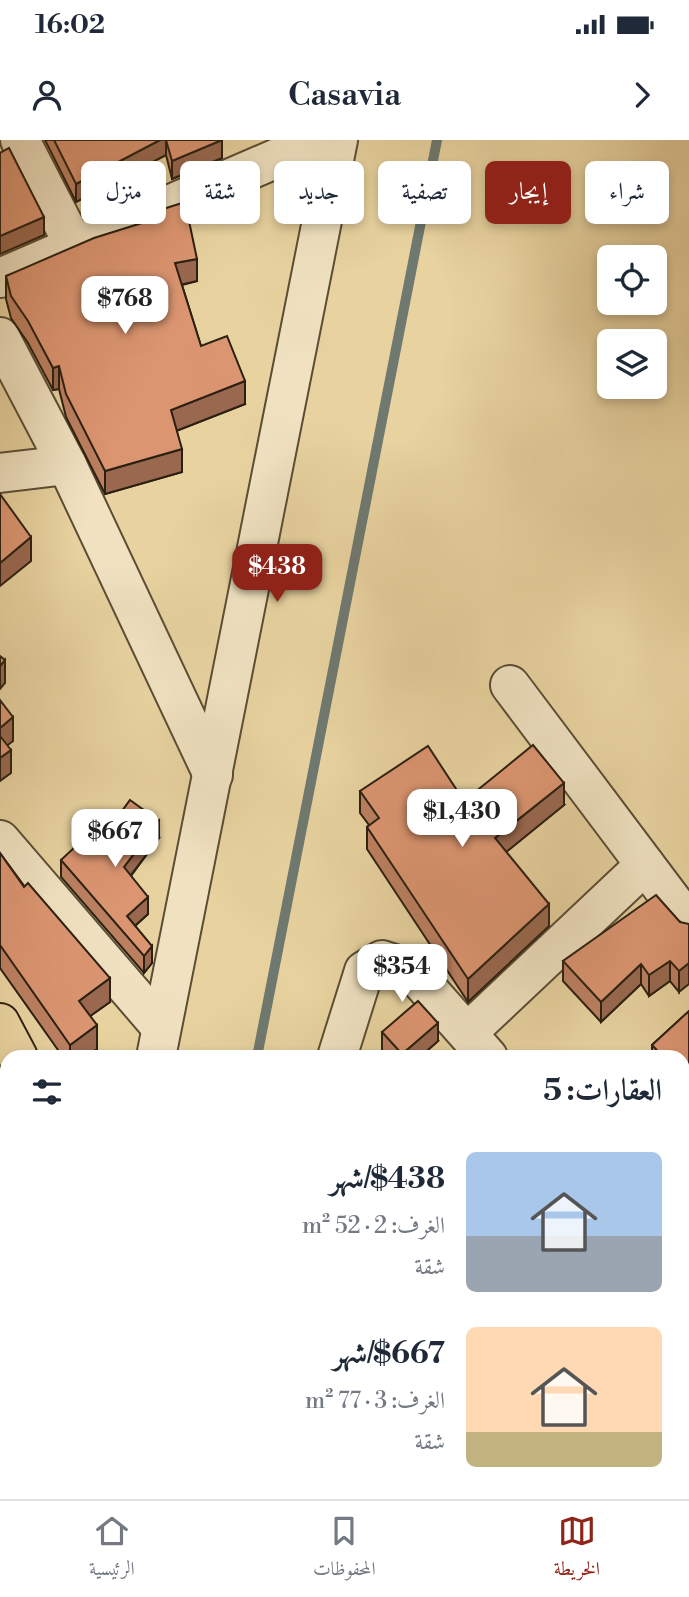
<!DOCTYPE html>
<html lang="ar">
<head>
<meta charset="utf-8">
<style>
  body { margin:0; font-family:"Libre Bodoni",Amiri,serif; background:#f6f6f7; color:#1f2937; direction:rtl; height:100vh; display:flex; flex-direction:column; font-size:26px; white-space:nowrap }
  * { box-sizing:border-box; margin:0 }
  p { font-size:23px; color:#747a83 }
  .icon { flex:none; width:38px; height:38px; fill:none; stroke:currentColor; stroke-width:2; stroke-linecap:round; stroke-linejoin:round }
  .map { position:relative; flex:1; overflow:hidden; direction:ltr }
  .panel { position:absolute; left:0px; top:910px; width:690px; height:450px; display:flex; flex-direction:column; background:#fff; border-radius:21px 21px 0 0; box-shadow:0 4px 10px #0003; direction:rtl }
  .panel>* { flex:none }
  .top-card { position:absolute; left:21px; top:21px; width:648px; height:63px; direction:rtl; display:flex; gap:14px }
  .controls { position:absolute; left:597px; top:105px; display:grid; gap:14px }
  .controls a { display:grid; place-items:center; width:70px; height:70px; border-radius:10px; background:#fff; box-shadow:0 4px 10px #0003; font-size:35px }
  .price { position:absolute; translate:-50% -60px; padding:0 16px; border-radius:14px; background:#fff; color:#222; font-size:23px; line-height:46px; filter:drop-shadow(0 2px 4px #0008) }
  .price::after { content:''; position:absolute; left:50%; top:42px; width:21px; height:16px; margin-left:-10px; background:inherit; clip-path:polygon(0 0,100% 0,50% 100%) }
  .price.on { background:#8f2418; color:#fff }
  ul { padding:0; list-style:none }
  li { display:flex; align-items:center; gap:21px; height:175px; padding:0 28px }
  li span { display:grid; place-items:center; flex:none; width:196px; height:140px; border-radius:10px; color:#555 }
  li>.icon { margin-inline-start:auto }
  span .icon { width:84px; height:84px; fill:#fffc; stroke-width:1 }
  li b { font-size:30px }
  h2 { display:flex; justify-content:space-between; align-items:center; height:84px; padding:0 28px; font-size:30px }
  .chip { padding:0 24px; border-radius:10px; background:#fff; box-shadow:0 4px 10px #0003; font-size:24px; line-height:63px }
  .chip.on { background:#8f2418; color:#fff }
  .status { display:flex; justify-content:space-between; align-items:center; height:49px; padding:0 35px; background:#fff; direction:ltr }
  .status svg { height:19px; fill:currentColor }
  header { display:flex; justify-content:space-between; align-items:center; height:91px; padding:0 28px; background:#fff; font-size:32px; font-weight:600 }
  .tabs { display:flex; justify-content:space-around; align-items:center; height:98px; border-top:2px solid #e0e1e3; background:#fff; font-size:19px; color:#747a83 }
  .tabs a { display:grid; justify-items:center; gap:4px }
  .tabs .on { color:#8f2418 }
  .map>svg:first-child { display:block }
</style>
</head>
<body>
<div class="status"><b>16:02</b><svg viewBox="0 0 49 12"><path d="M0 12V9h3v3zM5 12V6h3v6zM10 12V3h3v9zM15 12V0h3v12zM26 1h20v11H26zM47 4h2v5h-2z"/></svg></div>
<header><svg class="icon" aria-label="forward" viewBox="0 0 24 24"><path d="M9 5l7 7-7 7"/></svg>Casavia<svg class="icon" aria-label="person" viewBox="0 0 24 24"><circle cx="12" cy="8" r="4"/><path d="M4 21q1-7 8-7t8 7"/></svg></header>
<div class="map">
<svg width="689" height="1359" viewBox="0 0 689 1359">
  <rect width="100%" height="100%" fill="#e8d3a0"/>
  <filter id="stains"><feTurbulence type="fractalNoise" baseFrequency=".00286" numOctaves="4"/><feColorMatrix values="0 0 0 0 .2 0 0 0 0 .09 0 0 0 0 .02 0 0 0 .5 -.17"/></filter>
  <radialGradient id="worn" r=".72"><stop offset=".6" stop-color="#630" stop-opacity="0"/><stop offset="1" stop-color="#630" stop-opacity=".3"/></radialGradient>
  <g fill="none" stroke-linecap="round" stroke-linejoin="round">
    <g stroke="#6f7970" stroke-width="10">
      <polyline points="257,917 437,0"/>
      <polyline points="170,1359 171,1353"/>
    </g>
    <g stroke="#5b4d35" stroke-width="42">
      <g id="minor">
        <polyline points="20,0 74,105"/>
        <polyline points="0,138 319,0"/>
        <polyline points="0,197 67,325 0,333"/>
        <polyline points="67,325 213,635"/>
        <polyline points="510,545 689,783"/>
        <polyline points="0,700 161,887"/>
        <polyline points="468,892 645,725"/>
        <polyline points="156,917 338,0"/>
        <polyline points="337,917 364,831 382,820 410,829 488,917"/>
        <polyline points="682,1159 689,1167"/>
        <polyline points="682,1293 689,1288"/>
        <polyline points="0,1327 7,1324"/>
        <polyline points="516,1353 522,1359"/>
        <polyline points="54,1359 55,1353"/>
        <polyline points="588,1359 597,1353"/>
      </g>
    </g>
    <g stroke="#2c2011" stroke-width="42">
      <g id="major">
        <polyline points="0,883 18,917"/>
        <polyline points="0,947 7,960"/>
        <polyline points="228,1353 231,1359"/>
      </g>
    </g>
    <use href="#minor" stroke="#f0e2c1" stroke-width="38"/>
    <use href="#major" stroke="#e8d3a0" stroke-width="38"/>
  </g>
  <g fill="#bc8061" stroke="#2c2011" stroke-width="2">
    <polygon points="45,0 222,0 222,18 172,39 166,15 76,62"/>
    <polygon points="160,70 197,141 182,145 201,206 245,264 176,291 182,332 105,354 66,277 59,249 53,250 28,203 11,178 6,159 6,136 160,78"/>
    <polygon points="360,651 464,661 564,665 506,712 549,786 468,862 367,709 367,687 369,685 360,673"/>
    <polygon points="159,698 131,736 148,774 135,786 152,823 144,833 61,737 61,720 100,701"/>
    <polygon points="0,713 110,862 90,876 97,909 85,917 63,917 0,828"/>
    <polygon points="680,782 679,852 670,841 649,856 641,844 601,882 563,841 563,821"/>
    <polygon points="689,871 689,1129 682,1120 682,917 652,917 652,905"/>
    <polygon points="382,892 438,901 420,917 388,917 382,910"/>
    <polygon points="689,1186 689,1267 682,1268 682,1190"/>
  </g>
  <g fill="#99684f" stroke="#2c2011" stroke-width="2">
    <polygon points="160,0 166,0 166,15 76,62 76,44"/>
    <polygon points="222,0 222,18 172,39 172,21"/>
    <polygon points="44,77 44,95 0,114 0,96"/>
    <polygon points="197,119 197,141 175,146 175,123"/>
    <polygon points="59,226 59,249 53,250 53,228"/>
    <polygon points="245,241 245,264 171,293 171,270"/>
    <polygon points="182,309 182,332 105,354 105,331"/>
    <polygon points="31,397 31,421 0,446 0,423"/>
    <polygon points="5,520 5,543 0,549 0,526"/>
    <polygon points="13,577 13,601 0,611 0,588"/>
    <polygon points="11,610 11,633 0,641 0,618"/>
    <polygon points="564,643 564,665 495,721 495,698"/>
    <polygon points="159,681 159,698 124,744 124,727"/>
    <polygon points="148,757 148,774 127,793 127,776"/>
    <polygon points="549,764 549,786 468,862 468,839"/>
    <polygon points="152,806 152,823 144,833 144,816"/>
    <polygon points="670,821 670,841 649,856 649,835"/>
    <polygon points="689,823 689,844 679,852 679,831"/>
    <polygon points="641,824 641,844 601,882 601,862"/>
    <polygon points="110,838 110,862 79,884 79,861"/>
    <polygon points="438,883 438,901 420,917 402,917 402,914"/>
    <polygon points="97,885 97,909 85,917 70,917 70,905"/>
    <polygon points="688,1244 688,1266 682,1268 682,1246"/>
    <polygon points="459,1353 463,1353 463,1359 455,1359 455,1355"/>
  </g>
  <g fill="#db9571" stroke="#2c2011" stroke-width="2">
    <polygon points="54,0 160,0 76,44"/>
    <polygon points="166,0 222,0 172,21"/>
    <polygon points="9,8 44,77 0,96 0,13"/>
    <polygon points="185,62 197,119 175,123 201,206 227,196 245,241 171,270 182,309 105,331 66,254 59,226 53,228 28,181 11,156 6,136 94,98 161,77 160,70"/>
    <polygon points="0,354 31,397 0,423"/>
    <polygon points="0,516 5,520 0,526"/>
    <polygon points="0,560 13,577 0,588"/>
    <polygon points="0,596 11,610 0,618"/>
    <polygon points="533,605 564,643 495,698 549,764 468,839 367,687 379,678 360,651 428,606 464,661"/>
    <polygon points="130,660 159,681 124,727 148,757 127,776 152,806 144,816 61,720 92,691 100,701"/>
    <polygon points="0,713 24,747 28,743 110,838 79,861 97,885 70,905 0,805"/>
    <polygon points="656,755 680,782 689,784 689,823 679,831 670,821 649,835 641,824 601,862 563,821"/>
    <polygon points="418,861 438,883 402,914 382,892"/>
    <polygon points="689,871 689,1107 682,1098 682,941 688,936 682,929 682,917 663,917 652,905"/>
    <polygon points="410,911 415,917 403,917"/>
    <polygon points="689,1186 689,1244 682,1246 682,1190"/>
    <polygon points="335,1353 459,1353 455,1355 458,1359 325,1359"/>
  </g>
  <rect width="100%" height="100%" filter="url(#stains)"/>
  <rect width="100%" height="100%" fill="url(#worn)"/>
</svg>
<div class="controls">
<a><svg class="icon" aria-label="locate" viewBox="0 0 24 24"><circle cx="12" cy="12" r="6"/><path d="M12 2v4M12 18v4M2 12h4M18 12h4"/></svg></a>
<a><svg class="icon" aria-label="layers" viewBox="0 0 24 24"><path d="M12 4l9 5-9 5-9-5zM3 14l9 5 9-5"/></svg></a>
</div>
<b class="price" style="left:125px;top:196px">$768</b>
<b class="price on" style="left:277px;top:464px">$438</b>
<b class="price" style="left:462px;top:709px">$1,430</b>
<b class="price" style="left:115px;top:729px">$667</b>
<b class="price" style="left:402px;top:864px">$354</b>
<div class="top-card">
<a class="chip">شراء</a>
<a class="chip on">إيجار</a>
<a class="chip">تصفية</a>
<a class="chip">جديد</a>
<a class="chip">شقة</a>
<a class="chip">منزل</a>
</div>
<section class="panel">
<h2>العقارات: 5<svg class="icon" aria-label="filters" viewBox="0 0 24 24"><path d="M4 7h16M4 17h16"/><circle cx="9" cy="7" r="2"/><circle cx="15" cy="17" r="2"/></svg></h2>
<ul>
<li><span style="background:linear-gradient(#a9c7e8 60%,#9aa5b1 0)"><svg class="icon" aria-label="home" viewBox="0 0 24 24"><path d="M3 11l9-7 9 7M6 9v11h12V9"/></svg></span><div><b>$438/شهر</b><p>الغرف: 2 · 52 m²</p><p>شقة</p></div></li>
<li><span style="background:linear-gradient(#ffd9b3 75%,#c2b280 0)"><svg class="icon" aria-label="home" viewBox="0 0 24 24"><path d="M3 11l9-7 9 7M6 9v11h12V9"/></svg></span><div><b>$667/شهر</b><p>الغرف: 3 · 77 m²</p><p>شقة</p></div></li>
</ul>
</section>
</div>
<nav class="tabs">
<a class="on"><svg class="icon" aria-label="map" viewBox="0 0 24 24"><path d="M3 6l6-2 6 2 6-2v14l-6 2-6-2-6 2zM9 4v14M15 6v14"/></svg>الخريطة</a>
<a><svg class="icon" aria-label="saved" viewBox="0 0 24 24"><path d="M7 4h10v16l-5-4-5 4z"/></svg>المحفوظات</a>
<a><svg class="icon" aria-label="home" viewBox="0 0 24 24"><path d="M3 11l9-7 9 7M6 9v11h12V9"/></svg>الرئيسية</a>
</nav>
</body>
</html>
